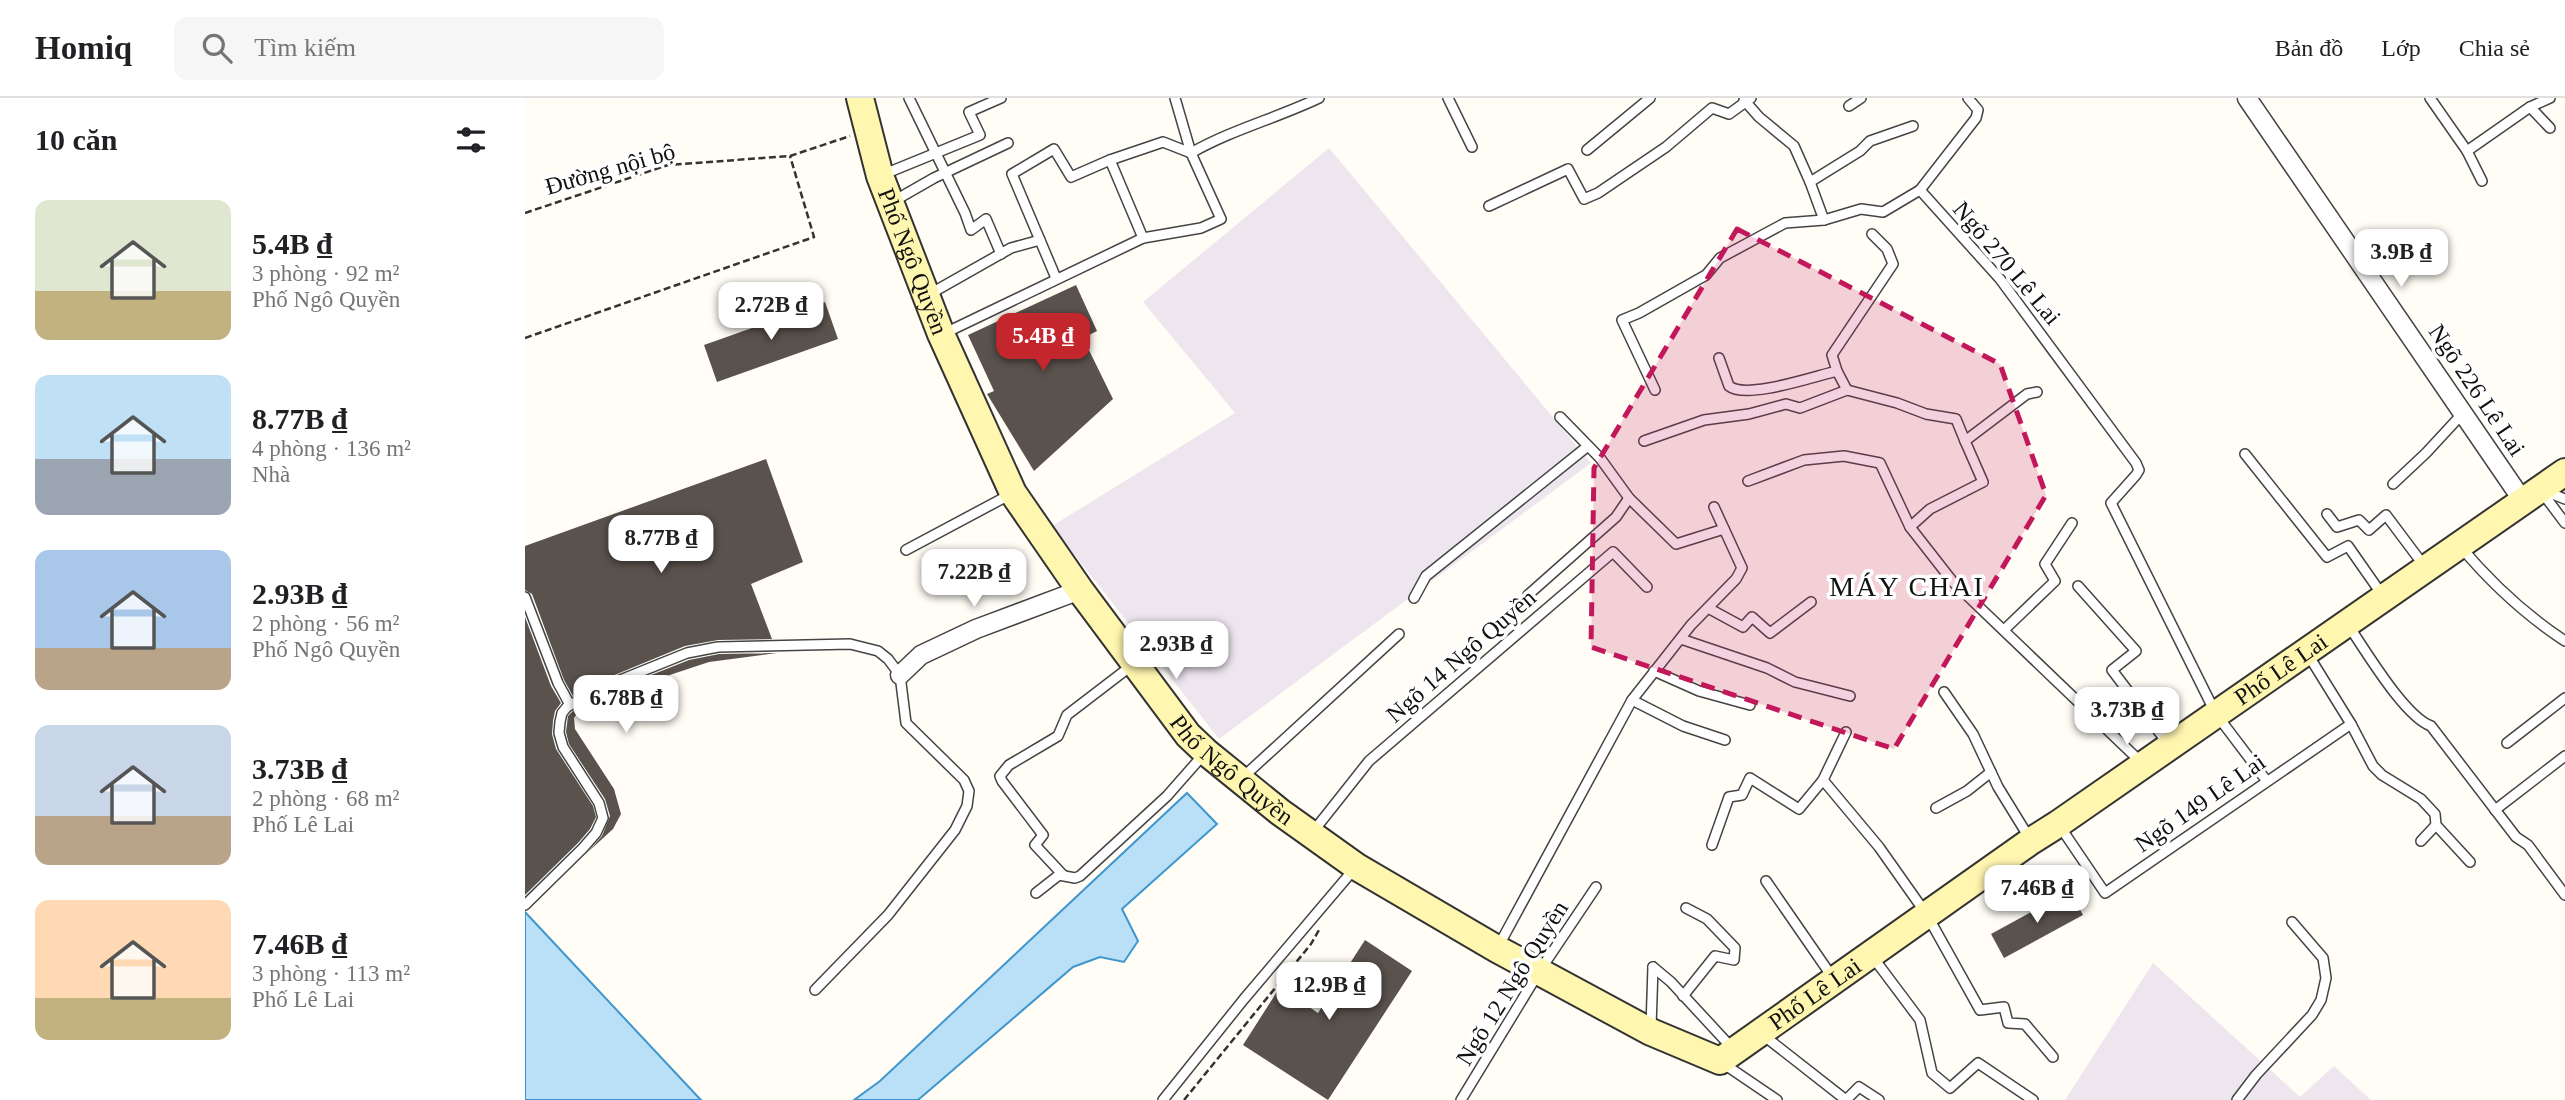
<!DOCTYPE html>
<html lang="vi">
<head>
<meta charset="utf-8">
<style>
  body { margin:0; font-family:"Times New Roman",serif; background:#f6f6f6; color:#202124; height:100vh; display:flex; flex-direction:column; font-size:26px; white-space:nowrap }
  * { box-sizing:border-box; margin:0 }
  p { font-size:23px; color:#757577 }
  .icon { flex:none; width:38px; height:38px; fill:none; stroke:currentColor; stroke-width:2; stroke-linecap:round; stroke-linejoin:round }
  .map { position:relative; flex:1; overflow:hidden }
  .sheet { display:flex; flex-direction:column; background:#fff; width:525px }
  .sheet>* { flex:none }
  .price { position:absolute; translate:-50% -60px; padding:0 16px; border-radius:14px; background:#fff; color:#222; font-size:23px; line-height:46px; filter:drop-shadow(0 2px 4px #0008) }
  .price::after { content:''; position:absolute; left:50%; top:42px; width:21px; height:16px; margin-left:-10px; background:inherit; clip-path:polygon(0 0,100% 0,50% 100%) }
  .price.active { background:#c4262e; color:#fff }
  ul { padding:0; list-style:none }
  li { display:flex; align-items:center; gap:21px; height:175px; padding:0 35px }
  li span { display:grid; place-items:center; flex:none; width:196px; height:140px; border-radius:14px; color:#555 }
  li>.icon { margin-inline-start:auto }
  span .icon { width:84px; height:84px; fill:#fffc; stroke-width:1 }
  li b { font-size:30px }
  h2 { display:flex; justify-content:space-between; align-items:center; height:84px; padding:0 35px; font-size:30px }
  header { display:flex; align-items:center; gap:42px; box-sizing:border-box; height:98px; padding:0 35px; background:#fff; border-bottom:2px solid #e0e0e0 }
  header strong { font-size:33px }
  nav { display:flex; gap:38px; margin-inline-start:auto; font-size:24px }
  .search { width:490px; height:63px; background:#f6f6f6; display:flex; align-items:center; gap:18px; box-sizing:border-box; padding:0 24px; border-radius:14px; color:#757577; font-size:26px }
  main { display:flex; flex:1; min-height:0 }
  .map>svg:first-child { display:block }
</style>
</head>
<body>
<header>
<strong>Homiq</strong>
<div class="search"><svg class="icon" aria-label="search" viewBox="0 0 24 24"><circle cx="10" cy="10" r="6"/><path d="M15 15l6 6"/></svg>Tìm kiếm</div>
<nav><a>Bản đồ</a><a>Lớp</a><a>Chia sẻ</a></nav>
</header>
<main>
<section class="sheet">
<h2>10 căn<svg class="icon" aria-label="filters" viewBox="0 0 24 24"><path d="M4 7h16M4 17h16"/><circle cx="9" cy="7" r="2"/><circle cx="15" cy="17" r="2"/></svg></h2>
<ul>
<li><span style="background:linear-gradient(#dfe7d0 65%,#c2b280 0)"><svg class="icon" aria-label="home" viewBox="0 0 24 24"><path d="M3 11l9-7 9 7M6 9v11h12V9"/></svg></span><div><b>5.4B ₫</b><p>3 phòng · 92 m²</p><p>Phố Ngô Quyền</p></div></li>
<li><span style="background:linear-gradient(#bfe0f5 60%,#9aa5b1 0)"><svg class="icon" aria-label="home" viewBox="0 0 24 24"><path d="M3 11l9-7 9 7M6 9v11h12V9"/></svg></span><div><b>8.77B ₫</b><p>4 phòng · 136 m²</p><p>Nhà</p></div></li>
<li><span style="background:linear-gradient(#a9c7e8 70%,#b9a48a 0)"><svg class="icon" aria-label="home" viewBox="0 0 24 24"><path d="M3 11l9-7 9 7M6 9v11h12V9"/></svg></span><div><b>2.93B ₫</b><p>2 phòng · 56 m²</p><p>Phố Ngô Quyền</p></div></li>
<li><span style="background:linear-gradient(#c9d6e8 65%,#b9a48a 0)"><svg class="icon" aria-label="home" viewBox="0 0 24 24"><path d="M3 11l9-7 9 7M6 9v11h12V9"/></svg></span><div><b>3.73B ₫</b><p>2 phòng · 68 m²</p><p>Phố Lê Lai</p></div></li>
<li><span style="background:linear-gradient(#ffd9b3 70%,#c2b280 0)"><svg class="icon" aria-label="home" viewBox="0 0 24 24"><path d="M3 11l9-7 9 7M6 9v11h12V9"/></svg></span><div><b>7.46B ₫</b><p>3 phòng · 113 m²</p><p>Phố Lê Lai</p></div></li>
</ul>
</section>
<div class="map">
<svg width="2040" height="1002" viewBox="0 0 2040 1002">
  <rect width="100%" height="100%" fill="#fffdf5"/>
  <g fill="#eee6ef">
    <polygon points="804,50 1066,365 694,641 527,428 710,315 618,204"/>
    <polygon points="1628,865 1775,999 1809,968 1846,1002 1540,1002"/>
  </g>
  <g fill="#b9e0f7" stroke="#3f96cf" stroke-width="2">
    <polygon points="662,695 692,726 597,811 613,843 599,864 575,859 548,869 393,1002 329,1002 355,983"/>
    <polygon points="0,814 174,1000 176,1002 0,1002"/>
  </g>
  <g fill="#5a524d">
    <polygon points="551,187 572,233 558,240 588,301 509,373 462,296 469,293 443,237"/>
    <polygon points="300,204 313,241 192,284 179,247"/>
    <polygon points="241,361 278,464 226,486 247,541 193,542 160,548 70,585 48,598 39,582 7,496 0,492 0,448"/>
    <polygon points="0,519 26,588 36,605 30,613 28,623 27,636 31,651 68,708 71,719 65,731 53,745 0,797"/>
    <polygon points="252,555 184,564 66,603 55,611 49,620 50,631 89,691 96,716 88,731 64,753 77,738 85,718 80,701 44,646 41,634 43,618 47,614 76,597 164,562 194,556"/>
    <polygon points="1545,793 1558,817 1479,860 1466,836"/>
    <polygon points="840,842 887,873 803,1002 718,947 755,889 793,915"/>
  </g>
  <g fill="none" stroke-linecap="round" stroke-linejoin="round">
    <g stroke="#444" stroke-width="12">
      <g id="lane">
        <polyline points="384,0 440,115 446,132 461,121 476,156"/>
        <polyline points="923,0 947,49"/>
        <polyline points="1905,0 1942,53 2005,9 2025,0"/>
        <polyline points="1219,2 1234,19 1269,48 1285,84"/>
        <polyline points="1324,8 1336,0"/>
        <polyline points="2005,9 2025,30"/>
        <polyline points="1062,52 1125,0"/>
        <polyline points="1942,53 1957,83"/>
        <polyline points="357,77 455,37 444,14 476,0"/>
        <polyline points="1395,92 1451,20 1453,12 1443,0"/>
        <polyline points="367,104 409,80 483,45"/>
        <polyline points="964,108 1043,71 1059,101 1073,95 1141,49 1187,10 1204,16 1226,0"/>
        <polyline points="1299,122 1285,84 1335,53 1345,43 1388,28"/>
        <polyline points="618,140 585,62 638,44 666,55 650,0"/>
        <polyline points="531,180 487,76 529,51 546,79 585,62"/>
        <polyline points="403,197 486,150 515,142"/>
        <path d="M 418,236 L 618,140 L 676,130 L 696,121 L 666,55 C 706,32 752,20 794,0"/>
        <path d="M 1194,260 L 1204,288 C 1221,302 1290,278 1312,273"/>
        <polyline points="1130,292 1097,222 1114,215 1181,177 1195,160 1260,125 1299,122 1336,111 1358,114 1395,92 1475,181 1611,365 1614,372 1611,377 1586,405 1691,616 1741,682"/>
        <polyline points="1322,292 1312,273 1307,257 1368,166 1362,151 1347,136"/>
        <polyline points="1035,319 1075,360 1104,400 1151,446 1199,431"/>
        <polyline points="1119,343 1179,322 1224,316 1261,306 1275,310 1322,292 1372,305 1401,316 1431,321 1440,343"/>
        <polyline points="1720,356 1802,459 1823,448 1858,498"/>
        <polyline points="1223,383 1279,362 1319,358 1355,365 1385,429 1428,484 1617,665"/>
        <polyline points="1868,386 1901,355 1938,315"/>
        <polyline points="2016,393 2040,425"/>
        <polyline points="2020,393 2040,401"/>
        <polyline points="1802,416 1812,429 1834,422 1844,432 1861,417 1900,469"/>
        <polyline points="1385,429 1405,411 1458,384 1440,343 1502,296 1512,294"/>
        <path d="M 1935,448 C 1966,485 1999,516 2040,543"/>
        <polyline points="381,452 486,396"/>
        <polyline points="1553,488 1611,553 1587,572 1644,647"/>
        <polyline points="1003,497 1091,419 1104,400"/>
        <polyline points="0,499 33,585 45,607"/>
        <polyline points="889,500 901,478 1063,348"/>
        <polyline points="1183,510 1218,529 1227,519 1245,535 1286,504"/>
        <path d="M 1823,527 C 1841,553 1879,618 1906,628 L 1991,739 L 2003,747 L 2040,797"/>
        <polyline points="1479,532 1530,483 1520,466 1547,425"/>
        <polyline points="1156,541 1242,570 1270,584 1325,598"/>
        <polyline points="1782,555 1826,626 1848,668 1857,677 1896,701 1910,716 1911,727 1945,764"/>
        <polyline points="1129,573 1174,593 1225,607"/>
        <polyline points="1419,594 1448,636 1473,689 1505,741"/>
        <polyline points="1107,602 1158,628 1200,642"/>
        <polyline points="1982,645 2040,600"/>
        <polyline points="717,680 874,536"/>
        <polyline points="1298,682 1321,634"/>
        <polyline points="1411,710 1442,693 1466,674"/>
        <polyline points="1970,712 2040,658"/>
        <polyline points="1534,727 1580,795 1826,626"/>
        <polyline points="787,735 844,663 1088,454 1122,489"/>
        <polyline points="1896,743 1911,727"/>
        <polyline points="1187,747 1204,699 1217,697 1225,680 1274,711 1298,682 1354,749 1402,817 1455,912 1479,909 1483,925 1500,926 1528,959"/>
        <polyline points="538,777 510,747 518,737 477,683 475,678 484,667 533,638 542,617 606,568"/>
        <polyline points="1241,783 1308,880"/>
        <polyline points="511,795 534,777 550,780 555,778 642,698 679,656"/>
        <polyline points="0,807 58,750 71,735 78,720 74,705 38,649 34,635 35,624 37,615 42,609 73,591 162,555 193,549 325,546 353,553 363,561 375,577 381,625 439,682 444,693 442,708 430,732 363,817 290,892"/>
        <polyline points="973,849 1107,602 1166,527 1211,481 1217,470 1189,409"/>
        <polyline points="1347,858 1395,922 1407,975 1425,990 1453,965 1508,1002"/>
        <polyline points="1128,869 1146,884 1207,950"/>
        <polyline points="1158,898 1190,858 1209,862 1210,850 1182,821 1161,810"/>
        <polyline points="1126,929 1128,869"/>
        <polyline points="1238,937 1321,1002 1334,989 1354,1002"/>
        <polyline points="1199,966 1252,1002"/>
        <polyline points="638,1002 719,901 830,770"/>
        <polyline points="936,1002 1014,874 1071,789"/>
        <polyline points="1712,1002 1731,977 1787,917 1796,902 1801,880 1798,860 1767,824"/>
      </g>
    </g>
    <g stroke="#444" stroke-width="21">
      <g id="street">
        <polyline points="1722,0 1998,403"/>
        <polyline points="375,577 396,557 451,531 555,492"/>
      </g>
    </g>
    <g stroke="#333" stroke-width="30">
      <g id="secondary">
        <path id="s1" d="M 335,0 L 355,78 L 416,236 L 488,395 L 555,492 L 663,637 L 681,654 L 755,714 L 832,769 L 972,851 L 1126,934 L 1195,963 L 1506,743 L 1533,726 L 2040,374"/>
      </g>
    </g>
    <g stroke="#333" stroke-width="2.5" stroke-dasharray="7 3.5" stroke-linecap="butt">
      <polyline points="0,115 143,67 265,58 325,38"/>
      <polyline points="0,240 289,139 265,58"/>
      <polyline points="659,1002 786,846 794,832"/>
    </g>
    <use href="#lane" stroke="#fff" stroke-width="9"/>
    <use href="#street" stroke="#fff" stroke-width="18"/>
    <use href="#secondary" stroke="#fff6b0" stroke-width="26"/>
  </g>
  <path fill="#c2185b" fill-opacity="0.2" stroke="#c2185b" stroke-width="5" stroke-dasharray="14 9" stroke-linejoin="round" d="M 1212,131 L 1475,266 L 1521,397 L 1369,651 L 1066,549 L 1069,370 Z"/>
  <g text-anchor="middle" stroke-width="7" stroke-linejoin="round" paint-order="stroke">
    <g font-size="24" fill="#111" stroke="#fff">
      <text transform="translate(85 71) rotate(-16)" y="8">Đường nội bộ</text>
      <text dy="8" stroke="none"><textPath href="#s1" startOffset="172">Phố Ngô Quyền</textPath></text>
      <text transform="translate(1482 165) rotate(50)" y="8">Ngõ 270 Lê Lai</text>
      <text transform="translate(1952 292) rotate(56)" y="8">Ngõ 226 Lê Lai</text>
      <text transform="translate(936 558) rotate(-41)" y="8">Ngõ 14 Ngô Quyền</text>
      <text dy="8" stroke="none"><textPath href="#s1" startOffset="2034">Phố Lê Lai</textPath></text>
      <text dy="8" stroke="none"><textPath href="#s1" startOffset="779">Phố Ngô Quyền</textPath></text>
      <text transform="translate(1675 705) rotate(-35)" y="8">Ngõ 149 Lê Lai</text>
      <text transform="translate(987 885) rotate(-58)" y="8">Ngõ 12 Ngô Quyền</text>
      <text dy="8" stroke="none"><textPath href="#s1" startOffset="1466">Phố Lê Lai</textPath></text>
    </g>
    <g font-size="28" letter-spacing="2" fill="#111" stroke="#fff">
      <text x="1382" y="498">MÁY CHAI</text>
    </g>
  </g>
</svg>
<b class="price" style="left:1876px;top:191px">3.9B ₫</b>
<b class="price" style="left:246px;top:244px">2.72B ₫</b>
<b class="price active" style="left:518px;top:275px">5.4B ₫</b>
<b class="price" style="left:136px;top:477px">8.77B ₫</b>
<b class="price" style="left:449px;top:511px">7.22B ₫</b>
<b class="price" style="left:651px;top:583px">2.93B ₫</b>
<b class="price" style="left:101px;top:637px">6.78B ₫</b>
<b class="price" style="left:1602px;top:649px">3.73B ₫</b>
<b class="price" style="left:1512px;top:827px">7.46B ₫</b>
<b class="price" style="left:804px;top:924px">12.9B ₫</b>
</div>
</main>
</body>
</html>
